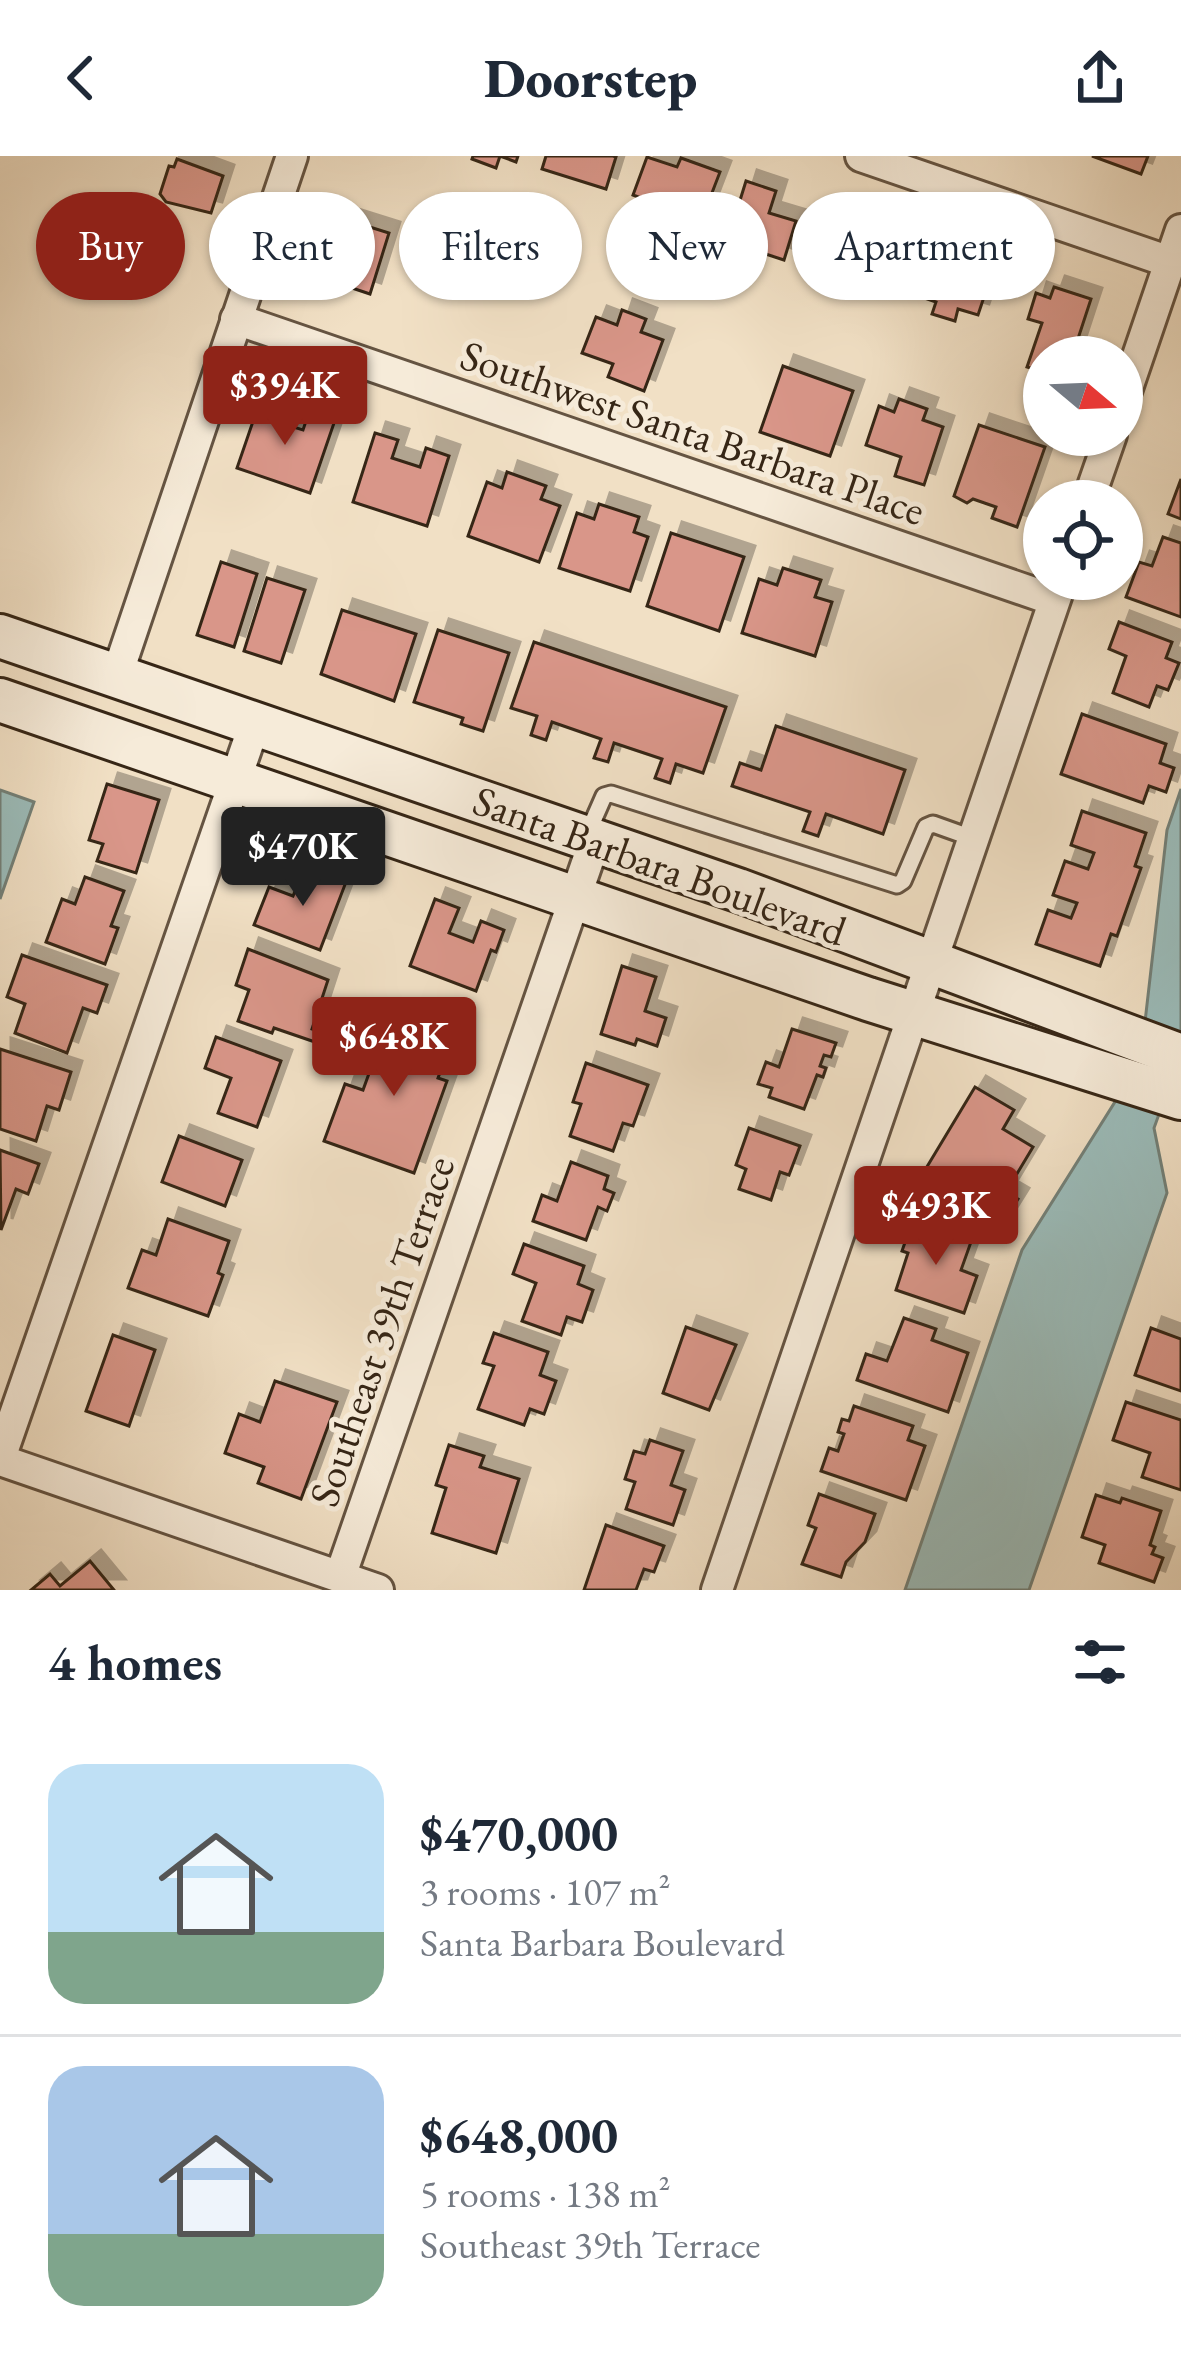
<!DOCTYPE html>
<html lang="en">
<head>
<meta charset="utf-8">
<style>
  body { margin:0; font-family:"EB Garamond",serif; background:#f6f6f7; color:#1f2937; height:100vh; display:flex; flex-direction:column; font-size:45px; white-space:nowrap }
  * { box-sizing:border-box; margin:0 }
  p { font-size:39px; color:#747a83 }
  .icon { flex:none; width:66px; height:66px; fill:none; stroke:currentColor; stroke-width:2; stroke-linecap:round; stroke-linejoin:round }
  .map { position:relative; height:1434px; overflow:hidden }
  .panel { display:flex; flex-direction:column; background:#fff; flex:1 }
  .panel>* { flex:none }
  .hud { position:absolute; left:36px; top:36px; width:1110px; height:108px; display:flex; gap:24px }
  .needle { width:78px; rotate:109deg }
  .buttons { position:absolute; left:1023px; top:180px; display:grid; gap:24px }
  .buttons a { display:grid; place-items:center; width:120px; height:120px; border-radius:50%; background:#fff; box-shadow:0 3px 9px #0004; font-size:60px }
  .price { position:absolute; translate:-50% -102px; padding:0 27px; border-radius:12px; background:#8f2418; color:#fff; font-size:39px; line-height:78px; filter:drop-shadow(0 3px 6px #0008) }
  .price::after { content:''; position:absolute; left:50%; top:72px; width:36px; height:27px; margin-left:-18px; background:inherit; clip-path:polygon(0 0,100% 0,50% 100%) }
  .price.active { background:#222; color:#fff }
  ul { padding:0; list-style:none }
  li { display:flex; align-items:center; gap:36px; height:300px; padding:0 48px }
  li+li { border-top:3px solid #e0e1e3 }
  li span { display:grid; place-items:center; flex:none; width:336px; height:240px; border-radius:36px; color:#555 }
  li>.icon { margin-inline-start:auto }
  span .icon { width:144px; height:144px; fill:#fffc; stroke-width:1 }
  li b { font-size:51px }
  h2 { display:flex; justify-content:space-between; align-items:center; height:144px; padding:0 48px; font-size:51px }
  .tag { padding:0 42px; border-radius:54px; background:#fff; box-shadow:0 3px 9px #0004; font-size:42px; line-height:108px }
  .tag.active { background:#8f2418; color:#fff }
  header { display:flex; justify-content:space-between; align-items:center; height:156px; padding:0 48px; background:#fff; font-size:54px; font-weight:800 }
  .map>svg:first-child { display:block }
</style>
</head>
<body>
<header><svg class="icon" aria-label="back" viewBox="0 0 24 24"><path d="M15 5l-7 7 7 7"/></svg>Doorstep<svg class="icon" aria-label="share" viewBox="0 0 24 24"><path d="M12 15V3M7 8l5-5 5 5M5 13v7h14v-7"/></svg></header>
<div class="map">
<svg width="1181" height="1434" viewBox="0 0 1181 1434">
  <defs>
    <filter id="shadow"><feDropShadow dx="11" dy="-11" stdDeviation="0" flood-color="#0004"/></filter>
  </defs>
  <rect width="100%" height="100%" fill="#f1e0c5"/>
  <filter id="stains"><feTurbulence type="fractalNoise" baseFrequency=".00167" numOctaves="4"/><feColorMatrix values="0 0 0 0 .2 0 0 0 0 .09 0 0 0 0 .02 0 0 0 .5 -.17"/></filter>
  <radialGradient id="worn" r=".72"><stop offset=".6" stop-color="#630" stop-opacity="0"/><stop offset="1" stop-color="#630" stop-opacity=".3"/></radialGradient>
  <g fill="#9bbcba" stroke="#738078" stroke-width="3">
    <polygon points="1181,633 1181,897 1154,972 1167,1037 1029,1434 905,1434 1022,1094 1118,941 1145,866 1167,674"/>
    <polygon points="0,634 34,646 0,743"/>
  </g>
  <g fill="#d99689" stroke="#362616" stroke-width="3" filter="url(#shadow)">
    <polygon points="473,0 518,0 516,6 500,0 496,12 472,3"/>
    <polygon points="546,0 613,0 616,1 606,33 542,13"/>
    <polygon points="1092,0 1148,0 1141,18"/>
    <polygon points="647,1 677,11 681,2 720,16 695,81 664,70 670,53 633,39"/>
    <polygon points="177,3 223,20 211,57 166,46 160,38 169,10 174,11"/>
    <polygon points="746,25 776,35 769,57 796,65 784,104 735,88 746,57 737,54"/>
    <polygon points="836,55 871,66 865,86 894,95 883,131 863,124 860,133 815,119"/>
    <polygon points="325,57 389,77 370,138 331,125 336,108 311,100"/>
    <polygon points="932,90 965,100 960,117 989,126 978,159 958,153 955,165 932,158 936,146 916,139"/>
    <polygon points="1054,131 1091,143 1072,201 1044,201 1044,216 1027,211 1042,167 1028,163 1036,137 1050,142"/>
    <polygon points="622,154 646,163 641,176 663,184 644,235 608,221 613,208 582,197 596,161 617,169"/>
    <polygon points="783,210 853,235 830,300 760,276"/>
    <polygon points="261,242 286,250 280,267 303,274 308,259 334,267 310,337 237,312"/>
    <polygon points="899,243 927,253 923,264 943,271 924,329 895,320 901,301 866,289 879,250 894,256"/>
    <polygon points="979,269 1045,291 1017,371 992,362 996,351 973,343 967,347 954,340"/>
    <polygon points="375,277 398,284 392,302 420,311 426,292 449,300 427,370 353,346"/>
    <polygon points="507,316 546,330 541,343 560,350 539,406 468,380 487,326 502,332"/>
    <polygon points="1181,323 1181,363 1168,358"/>
    <polygon points="599,348 639,361 634,376 648,381 630,435 559,412 577,357 594,363"/>
    <polygon points="671,377 744,401 719,475 647,450"/>
    <polygon points="1163,381 1181,387 1181,461 1126,441 1139,406 1152,410"/>
    <polygon points="221,406 257,418 234,491 197,479"/>
    <polygon points="783,412 821,424 815,441 832,446 815,500 742,477 759,423 777,429"/>
    <polygon points="267,422 305,434 281,507 244,495"/>
    <polygon points="342,454 416,478 394,545 321,518"/>
    <polygon points="1119,466 1172,486 1166,502 1179,507 1168,534 1157,530 1149,551 1113,537 1126,500 1109,493"/>
    <polygon points="438,474 509,497 483,575 461,568 463,562 414,546"/>
    <polygon points="534,486 726,551 703,617 676,608 670,627 655,622 662,603 614,587 608,606 594,602 601,583 552,566 546,584 531,579 537,560 511,552"/>
    <polygon points="1082,558 1166,588 1160,607 1174,612 1166,636 1149,630 1143,647 1061,618"/>
    <polygon points="776,570 905,614 883,678 826,658 818,680 803,675 810,656 732,630 740,607 761,614"/>
    <polygon points="107,628 159,644 136,717 97,705 103,688 89,684"/>
    <polygon points="1082,655 1146,677 1135,710 1141,712 1117,780 1111,778 1100,810 1036,788 1048,754 1071,762 1077,747 1053,739 1065,705 1088,713 1094,697 1071,689"/>
    <polygon points="305,711 346,726 320,794 254,769 269,731 293,740"/>
    <polygon points="85,721 124,735 111,770 118,772 105,808 46,786 62,743 75,748"/>
    <polygon points="435,743 459,752 449,777 473,786 481,765 504,774 496,796 491,794 476,835 410,810"/>
    <polygon points="248,793 328,824 312,873 319,875 315,886 274,872 272,877 238,865 249,834 236,829"/>
    <polygon points="22,799 107,829 97,857 83,852 67,897 15,877 25,848 7,841"/>
    <polygon points="622,810 656,821 645,855 666,862 657,890 637,883 635,889 601,878"/>
    <polygon points="389,862 452,885 438,922 447,925 414,1017 324,985 345,928 363,934"/>
    <polygon points="792,873 836,887 831,901 824,899 820,910 826,912 823,921 817,919 804,953 769,941 772,932 758,928 766,906 779,911"/>
    <polygon points="216,881 281,905 257,971 218,957 231,922 205,912"/>
    <polygon points="0,893 71,916 59,954 47,950 36,985 0,973"/>
    <polygon points="586,907 648,929 633,970 623,967 613,995 570,980 581,948 573,946"/>
    <polygon points="975,931 1014,954 1003,973 1033,991 1006,1036 1018,1043 1003,1067 995,1063 992,1067 919,1024"/>
    <polygon points="749,972 800,990 789,1019 780,1016 771,1044 739,1033 746,1013 736,1009"/>
    <polygon points="179,980 242,1004 225,1050 162,1026"/>
    <polygon points="0,994 39,1008 28,1038 16,1033 1,1074"/>
    <polygon points="571,1006 608,1020 604,1033 614,1037 607,1055 598,1051 586,1084 533,1065 542,1039 557,1045"/>
    <polygon points="168,1063 229,1085 218,1117 223,1119 208,1160 128,1132 142,1094 156,1099"/>
    <polygon points="912,1066 971,1086 961,1114 977,1120 964,1157 896,1134 908,1097 902,1095"/>
    <polygon points="524,1088 584,1110 578,1128 593,1134 582,1166 567,1161 561,1179 522,1165 536,1127 513,1118"/>
    <polygon points="904,1162 936,1173 932,1184 968,1197 948,1256 857,1224 866,1198 887,1205"/>
    <polygon points="686,1171 736,1189 709,1254 663,1237"/>
    <polygon points="1151,1172 1181,1183 1181,1235 1135,1219"/>
    <polygon points="494,1177 548,1196 540,1219 556,1225 544,1258 530,1253 524,1269 478,1253 494,1210 483,1207"/>
    <polygon points="113,1179 155,1194 129,1270 86,1255"/>
    <polygon points="275,1225 337,1246 301,1343 258,1327 264,1311 225,1297 239,1258 260,1266"/>
    <polygon points="1126,1246 1181,1264 1181,1334 1142,1321 1150,1297 1113,1284"/>
    <polygon points="854,1250 913,1270 908,1284 925,1290 906,1344 821,1315 829,1292 838,1295 844,1278 838,1276 842,1263 849,1265"/>
    <polygon points="650,1284 683,1295 671,1329 685,1334 673,1369 626,1353 635,1326 625,1323 634,1295 645,1298"/>
    <polygon points="449,1289 484,1300 480,1311 519,1323 496,1397 432,1377 446,1332 436,1329"/>
    <polygon points="819,1338 875,1358 865,1386 846,1406 841,1421 802,1408 816,1372 808,1369"/>
    <polygon points="1096,1339 1120,1347 1122,1342 1161,1355 1150,1389 1155,1391 1152,1398 1163,1402 1154,1426 1099,1407 1105,1389 1082,1381"/>
    <polygon points="606,1369 664,1390 654,1416 644,1413 636,1434 584,1434"/>
    <polygon points="90,1405 114,1434 31,1434 50,1418 60,1430"/>
  </g>
  <g fill="none" stroke-linecap="round" stroke-linejoin="round">
    <g stroke="#655442" stroke-width="21">
      <polyline id="service" points="586,681 604,640 611,638 897,729 903,725 926,671 933,668 975,683"/>
    </g>
    <g stroke="#655442" stroke-width="36">
      <g id="minor">
        <polyline points="861,0 1170,106"/>
        <polyline points="236,163 1054,444"/>
        <polyline points="1122,247 1181,74"/>
        <polyline points="1088,345 1111,279"/>
        <polyline points="117,519 292,0"/>
        <polyline points="0,1302 255,567"/>
        <polyline points="0,1304 378,1434"/>
        <polyline points="340,1421 595,684"/>
        <polyline points="717,1434 1062,423"/>
      </g>
    </g>
    <g stroke="#362616" stroke-width="48">
      <g id="secondary">
        <polyline points="0,480 738,734 1181,900"/>
        <polyline points="0,544 868,843 1181,942"/>
      </g>
    </g>
    <use href="#service" stroke="#f6ebd9" stroke-width="15"/>
    <use href="#minor" stroke="#f6ebd9" stroke-width="30"/>
    <use href="#secondary" stroke="#f6ebd9" stroke-width="42"/>
  </g>
  <g text-anchor="middle" stroke-width="10" stroke-linejoin="round" paint-order="stroke">
    <g font-size="42" fill="#362616" stroke="#f6ebd9">
      <text transform="translate(693 276) rotate(19)" y="15">Southwest Santa Barbara Place</text>
      <text transform="translate(660 709) rotate(20)" y="15">Santa Barbara Boulevard</text>
      <text transform="translate(381 1175) rotate(-71)" y="15">Southeast 39th Terrace</text>
    </g>
  </g>
  <rect width="100%" height="100%" filter="url(#stains)"/>
  <rect width="100%" height="100%" fill="url(#worn)"/>
</svg>
<div class="buttons">
<a><svg class="needle" viewBox="-14 -14 28 28"><path d="M0-13l5 13h-10z" fill="#e53935"/><path d="M0 13l5-13h-10z" fill="#747a83"/></svg></a>
<a><svg class="icon" aria-label="locate" viewBox="0 0 24 24"><circle cx="12" cy="12" r="6"/><path d="M12 2v4M12 18v4M2 12h4M18 12h4"/></svg></a>
</div>
<b class="price" style="left:285px;top:292px">$394K</b>
<b class="price active" style="left:303px;top:753px">$470K</b>
<b class="price" style="left:394px;top:943px">$648K</b>
<b class="price" style="left:936px;top:1112px">$493K</b>
<div class="hud">
<a class="tag active">Buy</a>
<a class="tag">Rent</a>
<a class="tag">Filters</a>
<a class="tag">New</a>
<a class="tag">Apartment</a>
</div>
</div>
<section class="panel">
<h2>4 homes<svg class="icon" aria-label="filters" viewBox="0 0 24 24"><path d="M4 7h16M4 17h16"/><circle cx="9" cy="7" r="2"/><circle cx="15" cy="17" r="2"/></svg></h2>
<ul>
<li><span style="background:linear-gradient(#bfe0f5 70%,#7fa58c 0)"><svg class="icon" aria-label="home" viewBox="0 0 24 24"><path d="M3 11l9-7 9 7M6 9v11h12V9"/></svg></span><div><b>$470,000</b><p>3 rooms · 107 m²</p><p>Santa Barbara Boulevard</p></div></li>
<li><span style="background:linear-gradient(#a9c7e8 70%,#7fa58c 0)"><svg class="icon" aria-label="home" viewBox="0 0 24 24"><path d="M3 11l9-7 9 7M6 9v11h12V9"/></svg></span><div><b>$648,000</b><p>5 rooms · 138 m²</p><p>Southeast 39th Terrace</p></div></li>
</ul>
</section>
</body>
</html>
